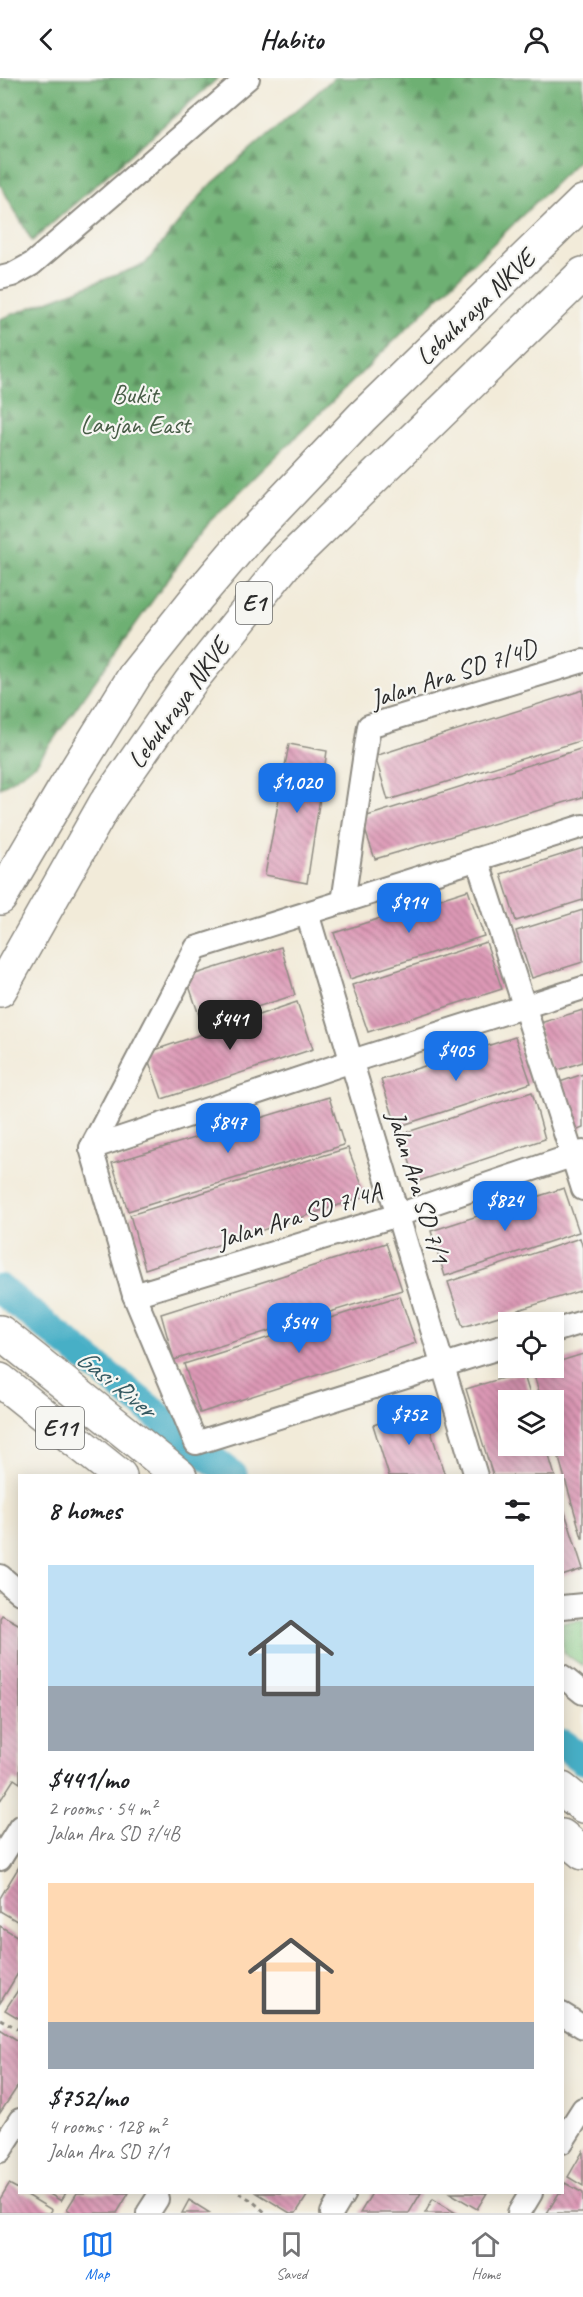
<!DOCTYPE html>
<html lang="en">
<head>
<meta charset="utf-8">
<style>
  body { margin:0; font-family:Caveat,sans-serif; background:#f6f6f6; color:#202124; height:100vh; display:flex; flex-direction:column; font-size:22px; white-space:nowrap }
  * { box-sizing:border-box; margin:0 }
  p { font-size:20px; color:#757577 }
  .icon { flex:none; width:33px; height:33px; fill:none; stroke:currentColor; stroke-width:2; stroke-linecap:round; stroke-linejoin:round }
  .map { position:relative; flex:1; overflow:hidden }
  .details { position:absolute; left:18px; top:1396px; width:546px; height:720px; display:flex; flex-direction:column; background:#fff; border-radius:0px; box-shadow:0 3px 15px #0003 }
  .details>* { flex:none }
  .tools { position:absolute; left:498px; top:1234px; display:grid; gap:12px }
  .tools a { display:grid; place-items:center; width:66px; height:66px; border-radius:0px; background:#fff; box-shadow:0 3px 15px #0003; font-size:30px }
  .price { position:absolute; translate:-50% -51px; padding:0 14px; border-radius:12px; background:#1a73e8; color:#fff; font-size:20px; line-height:39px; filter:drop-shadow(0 2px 3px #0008) }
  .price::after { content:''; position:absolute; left:50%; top:36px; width:18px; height:14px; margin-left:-9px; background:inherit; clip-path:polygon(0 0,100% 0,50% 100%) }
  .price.active { background:#222; color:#fff }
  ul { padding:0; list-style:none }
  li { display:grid; align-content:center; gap:12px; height:318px; padding:0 30px }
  li span { display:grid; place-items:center; height:186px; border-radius:0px; color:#555 }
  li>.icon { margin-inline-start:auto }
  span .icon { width:108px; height:108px; fill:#fffc; stroke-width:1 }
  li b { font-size:26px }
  h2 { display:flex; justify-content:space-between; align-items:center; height:72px; padding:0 30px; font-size:26px }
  header { display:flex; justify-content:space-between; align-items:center; height:78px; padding:0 30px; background:#fff; font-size:27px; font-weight:700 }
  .menu { display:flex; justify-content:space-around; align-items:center; height:84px; border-top:2px solid #e0e0e0; background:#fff; font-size:16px; color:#757577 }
  .menu a { display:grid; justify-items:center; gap:3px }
  .menu .active { color:#1a73e8 }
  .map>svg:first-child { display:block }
</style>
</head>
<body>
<header><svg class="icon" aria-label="back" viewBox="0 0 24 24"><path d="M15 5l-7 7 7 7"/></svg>Habito<svg class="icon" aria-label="person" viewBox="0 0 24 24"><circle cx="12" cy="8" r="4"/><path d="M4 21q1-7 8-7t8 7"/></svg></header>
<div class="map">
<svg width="583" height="2135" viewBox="0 0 583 2135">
  <defs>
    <pattern id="grass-tufts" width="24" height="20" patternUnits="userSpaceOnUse" patternTransform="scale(1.5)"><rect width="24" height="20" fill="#89cd86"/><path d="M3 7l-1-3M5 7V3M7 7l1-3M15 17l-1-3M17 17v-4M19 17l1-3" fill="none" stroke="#76b074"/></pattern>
    <pattern id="forest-firs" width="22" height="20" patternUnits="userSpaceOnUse" patternTransform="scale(1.5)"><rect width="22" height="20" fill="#6eb073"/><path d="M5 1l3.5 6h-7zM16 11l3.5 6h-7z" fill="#5b8f5f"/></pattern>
    <pattern id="building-back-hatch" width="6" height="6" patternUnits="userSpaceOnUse" patternTransform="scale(1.5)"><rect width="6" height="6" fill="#dd99b6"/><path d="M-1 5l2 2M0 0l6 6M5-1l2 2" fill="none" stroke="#b37d94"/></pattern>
  </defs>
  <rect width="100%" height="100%" fill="#f6f6f2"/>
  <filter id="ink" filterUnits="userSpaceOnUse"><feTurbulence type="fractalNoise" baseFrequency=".0167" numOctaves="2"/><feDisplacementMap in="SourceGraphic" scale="12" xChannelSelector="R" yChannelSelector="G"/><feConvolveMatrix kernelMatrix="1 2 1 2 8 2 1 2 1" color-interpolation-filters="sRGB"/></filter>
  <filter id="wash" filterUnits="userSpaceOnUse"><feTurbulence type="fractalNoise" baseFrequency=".008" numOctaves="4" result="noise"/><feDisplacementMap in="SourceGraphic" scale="24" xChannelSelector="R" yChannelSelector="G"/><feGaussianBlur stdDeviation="1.35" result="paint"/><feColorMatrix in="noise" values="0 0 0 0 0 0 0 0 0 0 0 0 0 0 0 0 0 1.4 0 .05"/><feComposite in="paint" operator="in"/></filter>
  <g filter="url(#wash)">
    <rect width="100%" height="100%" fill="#f2ebd9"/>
    <polygon fill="url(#grass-tufts)" stroke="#5a7c58" stroke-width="1.5" points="583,1543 583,1588 563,1574 562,1545"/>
    <g fill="url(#forest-firs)" stroke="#4c6e4f" stroke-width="1.5">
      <polygon points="0,0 218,0 32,163 0,106"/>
      <polygon points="334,0 583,0 583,78 208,445 36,686 0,710 0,241 145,186 207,110"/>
    </g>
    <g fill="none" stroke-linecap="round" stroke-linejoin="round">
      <g stroke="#47afc6" stroke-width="30">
        <polyline points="0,1211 233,1398"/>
        <polyline points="562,1666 583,1682"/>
      </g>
    </g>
    <g id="blocks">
      <g fill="url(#building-back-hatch)">
        <polygon points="583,612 583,662 388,722 375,678"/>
        <polygon points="289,666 327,673 307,805 265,797"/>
        <polygon points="583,670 583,719 375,781 361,740"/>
        <polygon points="583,770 583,822 516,843 501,796"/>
        <polygon points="468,812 484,858 350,901 334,855"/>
        <polygon points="583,832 583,884 532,900 516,853"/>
        <polygon points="486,864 502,911 368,954 352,907"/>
        <polygon points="281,869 295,917 202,946 186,899"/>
        <polygon points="297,924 313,971 162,1021 146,975"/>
        <polygon points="583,932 583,984 552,994 537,946"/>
        <polygon points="515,959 531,1005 397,1049 381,1002"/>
        <polygon points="583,996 583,1050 573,1054 557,1005"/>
        <polygon points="532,1014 545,1061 416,1104 401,1056"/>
        <polygon points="329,1019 344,1067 128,1133 112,1085"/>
        <polygon points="348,1070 366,1118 145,1191 130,1137"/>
        <polygon points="564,1110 579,1154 445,1198 431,1153"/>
        <polygon points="580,1160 583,1170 583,1212 463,1249 448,1204"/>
        <polygon points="386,1165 402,1212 174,1282 161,1236"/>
        <polygon points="400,1218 416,1265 200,1335 184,1286"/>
        <polygon points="583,1276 583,1460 582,1460 554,1363 554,1323 542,1323 532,1291 554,1290 554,1285"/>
        <polygon points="523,1294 532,1323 508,1323 508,1368 546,1368 555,1398 493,1398 466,1311"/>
        <polygon points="424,1331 445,1398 389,1398 373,1347"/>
        <polygon points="562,1425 583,1491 562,1498"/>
        <polygon points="2,1537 20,1547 20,1705 14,1701 0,1723 0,1540"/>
        <polygon points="20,1787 20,1845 0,1833 0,1820"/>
        <polygon points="0,1848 20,1860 20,1892 0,1925"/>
        <polygon points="20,1909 20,1941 5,1932"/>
        <polygon points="0,1951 20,1964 20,2005 0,2035"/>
        <polygon points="583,2073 583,2108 568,2099"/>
        <polygon points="565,2105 583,2115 583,2135 547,2135 559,2115 562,2115"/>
        <polygon points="9,2106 20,2112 20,2115 24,2115 52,2132 50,2135 0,2135 0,2121"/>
        <polygon points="48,2115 66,2115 61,2123"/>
        <polygon points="77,2115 129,2115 117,2135 73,2135 67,2131"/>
        <polygon points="257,2115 309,2115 296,2135 290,2135"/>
        <polygon points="372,2115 421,2115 409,2135 360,2135"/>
        <polygon points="450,2115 487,2115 477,2131"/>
        <polygon points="433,2121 456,2135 425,2135"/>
        <polygon points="189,2122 210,2135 182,2135"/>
      </g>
    </g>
  </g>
  <g filter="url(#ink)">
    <use href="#blocks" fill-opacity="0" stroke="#8e8b82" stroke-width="1.5"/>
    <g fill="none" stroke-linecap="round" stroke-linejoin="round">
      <g stroke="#8e8b82" stroke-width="26">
        <g id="minor">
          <polyline points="0,200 12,197 32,186 248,0"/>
          <polyline points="477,781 583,1111"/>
          <polyline points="343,824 369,648 583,583"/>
          <polyline points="307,835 476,1398"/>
          <polyline points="91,1070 352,983 583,910"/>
          <polyline points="134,1217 398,1137 583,1074"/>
          <polyline points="554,1253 583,1244"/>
          <polyline points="508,1267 196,1365 134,1217 91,1070 196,870 583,748"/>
          <polyline points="0,1498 20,1515"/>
          <polyline points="562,1529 583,1527"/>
          <polyline points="562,1598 583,1615"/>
          <polyline points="0,1781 20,1749"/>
          <polyline points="562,1936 583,1949"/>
          <polyline points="562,2064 583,2031"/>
          <polyline points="0,2073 20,2042"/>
          <polyline points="148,2135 157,2121"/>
          <polyline points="332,2135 344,2115"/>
          <polyline points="519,2135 531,2115"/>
        </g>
      </g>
      <g stroke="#8e8b82" stroke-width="36">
        <g id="highway">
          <polyline points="0,820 63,713 135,597 199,517 249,458 362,339 583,124"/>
          <polyline points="0,912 105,726 191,603 285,486 583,196"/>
          <polyline points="0,1254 180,1398"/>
          <polyline points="0,1302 120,1398"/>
          <polyline points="562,1711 583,1728"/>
          <polyline points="562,1758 583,1775"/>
        </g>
      </g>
      <g stroke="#8e8b82" stroke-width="3" stroke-dasharray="4.5 4.5" stroke-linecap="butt">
        <polyline points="0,1941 20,1952"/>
        <polyline points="239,2115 251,2122 266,2135"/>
      </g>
      <use href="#minor" stroke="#fff" stroke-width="22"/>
      <use href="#highway" stroke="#fff" stroke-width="33"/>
    </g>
  </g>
  <g text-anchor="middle" stroke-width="4.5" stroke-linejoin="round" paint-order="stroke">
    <g fill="#f6f6f2" stroke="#686867" stroke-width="1.5">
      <rect x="236" y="504" width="36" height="42" rx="4.5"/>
      <rect x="36" y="1329" width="48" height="42" rx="4.5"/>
    </g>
    <g font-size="24" font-weight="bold" fill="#2b2b2b">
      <text x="254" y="533">E1</text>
      <text x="60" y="1358">E11</text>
    </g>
    <g font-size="26" fill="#2b2b2b" stroke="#f6f6f2">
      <text transform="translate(475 229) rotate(-44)" y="9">Lebuhraya NKVE</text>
      <text transform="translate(453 595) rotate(-18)" y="9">Jalan Ara SD 7/4D</text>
      <text transform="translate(178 625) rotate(-54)" y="9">Lebuhraya NKVE</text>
      <text transform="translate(419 1109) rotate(73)" y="9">Jalan Ara SD 7/1</text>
      <text transform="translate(299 1137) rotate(-17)" y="9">Jalan Ara SD 7/4A</text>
    </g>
    <g font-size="26" fill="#475c46" stroke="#f6f6f2">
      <text x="135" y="325">Bukit<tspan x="135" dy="30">Lanjan East</tspan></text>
    </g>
    <g font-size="27" font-style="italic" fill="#355961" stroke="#f6f6f2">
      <text transform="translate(116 1305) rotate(39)" y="9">Gasi River</text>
    </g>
  </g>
</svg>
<div class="tools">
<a><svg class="icon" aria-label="locate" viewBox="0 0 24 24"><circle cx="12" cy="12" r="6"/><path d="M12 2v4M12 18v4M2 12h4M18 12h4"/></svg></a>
<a><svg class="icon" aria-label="layers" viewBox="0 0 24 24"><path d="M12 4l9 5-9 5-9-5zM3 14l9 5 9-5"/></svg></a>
</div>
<b class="price" style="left:297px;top:736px">$1,020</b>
<b class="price" style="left:409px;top:856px">$914</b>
<b class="price active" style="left:230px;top:973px">$441</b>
<b class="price" style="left:456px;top:1004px">$405</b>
<b class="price" style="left:228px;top:1076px">$847</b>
<b class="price" style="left:505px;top:1154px">$824</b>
<b class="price" style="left:299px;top:1276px">$544</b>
<b class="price" style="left:409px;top:1368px">$752</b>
<section class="details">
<h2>8 homes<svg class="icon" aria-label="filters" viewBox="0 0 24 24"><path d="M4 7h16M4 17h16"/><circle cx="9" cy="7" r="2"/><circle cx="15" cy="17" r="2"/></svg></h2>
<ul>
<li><span style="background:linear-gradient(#bfe0f5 65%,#9aa5b1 0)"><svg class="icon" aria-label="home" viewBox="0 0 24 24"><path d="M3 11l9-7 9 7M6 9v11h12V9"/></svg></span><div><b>$441/mo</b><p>2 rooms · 54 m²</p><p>Jalan Ara SD 7/4B</p></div></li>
<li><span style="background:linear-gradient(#ffd9b3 75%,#9aa5b1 0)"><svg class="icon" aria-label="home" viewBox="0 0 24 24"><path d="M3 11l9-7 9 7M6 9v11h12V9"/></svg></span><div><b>$752/mo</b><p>4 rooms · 128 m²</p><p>Jalan Ara SD 7/1</p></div></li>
</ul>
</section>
</div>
<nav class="menu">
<a class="active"><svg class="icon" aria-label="map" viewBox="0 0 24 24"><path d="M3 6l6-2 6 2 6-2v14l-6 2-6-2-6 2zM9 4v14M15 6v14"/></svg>Map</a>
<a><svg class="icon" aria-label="saved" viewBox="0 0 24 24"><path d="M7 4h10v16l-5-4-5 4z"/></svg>Saved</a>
<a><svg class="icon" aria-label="home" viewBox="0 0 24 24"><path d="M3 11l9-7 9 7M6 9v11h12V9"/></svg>Home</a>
</nav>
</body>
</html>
